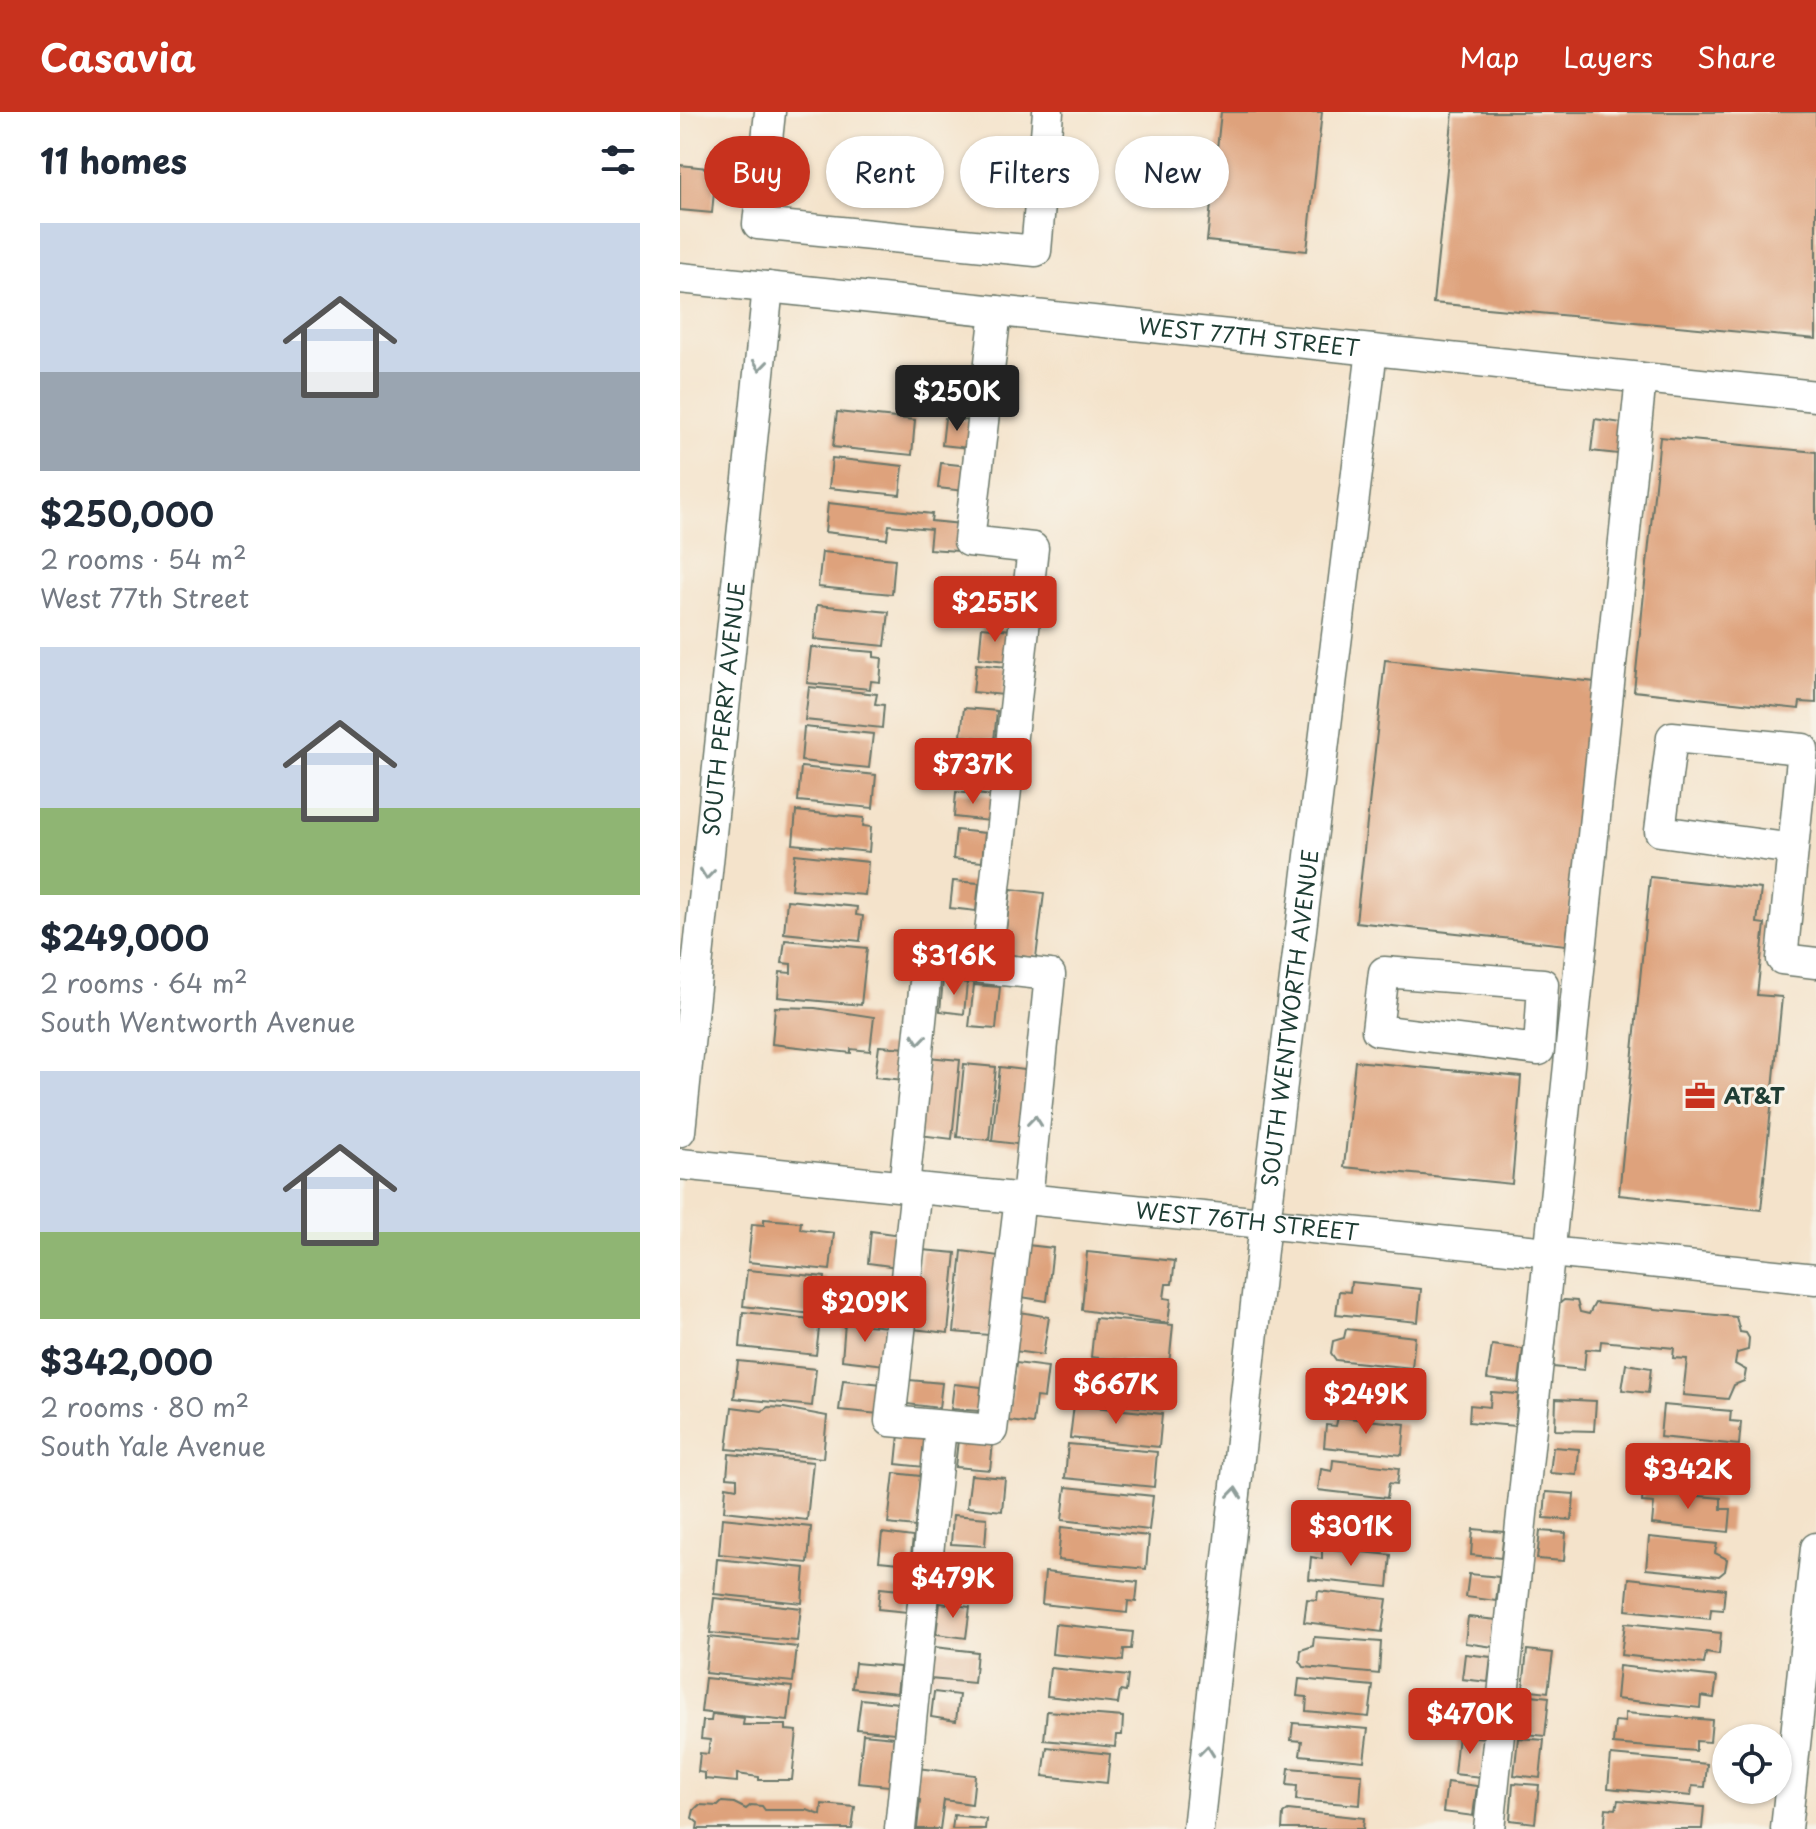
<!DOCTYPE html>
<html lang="en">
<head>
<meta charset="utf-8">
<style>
  body { margin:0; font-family:"Playpen Sans",sans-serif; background:#f2f2f3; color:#1f2937; height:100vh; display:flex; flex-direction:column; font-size:30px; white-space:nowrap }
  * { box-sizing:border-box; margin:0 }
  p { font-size:26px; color:#747a83 }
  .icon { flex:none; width:44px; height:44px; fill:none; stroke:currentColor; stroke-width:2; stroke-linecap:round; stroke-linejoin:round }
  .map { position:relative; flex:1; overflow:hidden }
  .side { display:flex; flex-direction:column; background:#fff; width:680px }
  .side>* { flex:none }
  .guide { position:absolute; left:24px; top:24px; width:760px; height:72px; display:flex; gap:16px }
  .tools { position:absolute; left:1032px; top:1612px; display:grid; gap:16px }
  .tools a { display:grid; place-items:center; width:80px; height:80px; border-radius:50%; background:#fff; box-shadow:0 2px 6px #0004; font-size:40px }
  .price { position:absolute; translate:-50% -68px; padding:0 18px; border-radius:8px; background:#c8321e; color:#fff; font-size:26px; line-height:52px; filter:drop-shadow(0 2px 4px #0008) }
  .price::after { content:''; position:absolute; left:50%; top:48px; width:24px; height:18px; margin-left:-12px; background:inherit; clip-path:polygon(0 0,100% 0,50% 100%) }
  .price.selected { background:#222; color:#fff }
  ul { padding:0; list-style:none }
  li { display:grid; align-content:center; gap:16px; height:424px; padding:0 40px }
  li span { display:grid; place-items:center; height:248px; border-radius:0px; color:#555 }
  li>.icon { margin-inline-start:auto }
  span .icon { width:144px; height:144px; fill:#fffc; stroke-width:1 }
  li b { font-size:34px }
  h2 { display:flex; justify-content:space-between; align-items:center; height:96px; padding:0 40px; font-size:34px }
  .pill { padding:0 28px; border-radius:36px; background:#fff; box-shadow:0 2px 6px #0004; font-size:28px; line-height:72px }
  .pill.selected { background:#c8321e; color:#fff }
  header { display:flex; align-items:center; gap:48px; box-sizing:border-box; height:112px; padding:0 40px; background:#c8321e; color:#fff }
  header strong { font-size:38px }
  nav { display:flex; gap:44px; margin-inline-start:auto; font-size:28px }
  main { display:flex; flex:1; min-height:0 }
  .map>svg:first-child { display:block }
</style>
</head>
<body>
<header>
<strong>Casavia</strong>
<nav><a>Map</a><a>Layers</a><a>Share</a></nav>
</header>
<main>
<section class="side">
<h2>11 homes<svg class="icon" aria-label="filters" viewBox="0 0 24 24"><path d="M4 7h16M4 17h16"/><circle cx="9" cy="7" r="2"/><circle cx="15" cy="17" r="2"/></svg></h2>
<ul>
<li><span style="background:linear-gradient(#c9d6e8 60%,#9aa5b1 0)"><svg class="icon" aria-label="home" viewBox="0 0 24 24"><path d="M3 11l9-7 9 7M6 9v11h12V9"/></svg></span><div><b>$250,000</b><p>2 rooms · 54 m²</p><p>West 77th Street</p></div></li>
<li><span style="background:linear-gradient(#c9d6e8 65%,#8fb573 0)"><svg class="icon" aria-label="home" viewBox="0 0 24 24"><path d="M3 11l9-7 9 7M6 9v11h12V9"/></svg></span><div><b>$249,000</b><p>2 rooms · 64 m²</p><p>South Wentworth Avenue</p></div></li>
<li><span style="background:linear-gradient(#c9d6e8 65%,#8fb573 0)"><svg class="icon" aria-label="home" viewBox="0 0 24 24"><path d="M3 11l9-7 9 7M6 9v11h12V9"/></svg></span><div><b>$342,000</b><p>2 rooms · 80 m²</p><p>South Yale Avenue</p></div></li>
</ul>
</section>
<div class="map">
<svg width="1136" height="1717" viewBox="0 0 1136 1717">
  <rect width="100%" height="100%" fill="#f7f3e8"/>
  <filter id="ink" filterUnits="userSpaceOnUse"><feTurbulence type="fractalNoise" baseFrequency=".0125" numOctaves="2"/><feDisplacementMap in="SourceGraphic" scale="16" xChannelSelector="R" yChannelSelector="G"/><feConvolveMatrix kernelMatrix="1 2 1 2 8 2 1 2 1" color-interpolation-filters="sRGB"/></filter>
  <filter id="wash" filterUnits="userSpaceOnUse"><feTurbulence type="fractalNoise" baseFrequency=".006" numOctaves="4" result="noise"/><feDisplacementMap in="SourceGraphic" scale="32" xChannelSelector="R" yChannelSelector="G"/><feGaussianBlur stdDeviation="1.8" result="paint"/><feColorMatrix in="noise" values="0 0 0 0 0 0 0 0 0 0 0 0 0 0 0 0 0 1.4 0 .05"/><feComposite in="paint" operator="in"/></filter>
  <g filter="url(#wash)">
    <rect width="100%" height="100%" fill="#f4e3cb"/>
    <g id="blocks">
      <g fill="#dea27c">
        <polygon points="541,0 642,0 627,139 527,129"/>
        <polygon points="773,0 1136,0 1136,227 753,191"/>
        <polygon points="0,53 36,57 32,101 0,98"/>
        <polygon points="157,300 235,308 232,343 153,335"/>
        <polygon points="265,306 292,309 289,336 262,333"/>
        <polygon points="915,307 942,311 938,342 911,339"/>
        <polygon points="980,325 1136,340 1136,591 1120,590 1119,597 954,579"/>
        <polygon points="152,346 223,354 220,383 149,376"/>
        <polygon points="261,351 288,354 285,379 258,376"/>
        <polygon points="148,391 252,402 251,409 281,412 278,439 249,437 251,417 209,413 207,427 145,420"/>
        <polygon points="142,440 215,447 212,482 138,475"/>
        <polygon points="137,493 209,500 205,534 134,527"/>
        <polygon points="302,515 331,518 327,549 299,546"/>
        <polygon points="131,535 194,540 194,545 202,546 200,570 191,569 190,577 127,571"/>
        <polygon points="705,548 915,570 886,833 676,810"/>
        <polygon points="296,552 327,555 324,583 293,580"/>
        <polygon points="129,575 197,582 195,592 204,593 202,616 125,608"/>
        <polygon points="284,596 317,599 314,628 281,624"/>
        <polygon points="124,615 193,622 189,656 121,649"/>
        <polygon points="287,640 317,643 314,668 285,666"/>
        <polygon points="121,655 196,663 193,696 118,689"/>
        <polygon points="276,680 313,684 310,709 274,705"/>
        <polygon points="116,699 184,706 183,714 191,715 189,740 113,732"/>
        <polygon points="276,718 305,721 302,750 273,747"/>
        <polygon points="115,742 188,750 185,783 111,777"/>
        <polygon points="970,765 1081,777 1077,811 1085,812 1077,883 1102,885 1081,1098 939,1083"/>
        <polygon points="273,769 299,771 296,799 270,796"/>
        <polygon points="331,777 364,781 356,846 323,842"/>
        <polygon points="107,788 177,795 176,803 183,804 180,829 104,821"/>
        <polygon points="105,828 187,836 181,893 98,885 100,860 111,861 111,852 102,851"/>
        <polygon points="263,868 287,871 284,902 260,899"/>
        <polygon points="294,873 320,875 316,917 289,915"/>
        <polygon points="95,895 135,896 194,905 190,939 171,937 171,941 92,932"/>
        <polygon points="199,934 227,936 224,968 195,965"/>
        <polygon points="247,945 280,948 272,1027 239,1023"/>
        <polygon points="675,949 841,965 832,1072 664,1055"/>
        <polygon points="284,952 316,955 309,1028 277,1025"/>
        <polygon points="320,955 353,959 344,1033 312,1029"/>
        <polygon points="84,1107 121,1110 120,1117 154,1121 150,1158 68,1150 72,1112 84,1113"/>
        <polygon points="191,1119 221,1123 218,1155 188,1151"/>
        <polygon points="347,1133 373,1136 367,1189 341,1185"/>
        <polygon points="242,1138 276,1141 268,1221 233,1217"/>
        <polygon points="282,1139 319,1144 309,1223 274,1220"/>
        <polygon points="407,1140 495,1149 492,1172 486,1172 484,1186 491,1187 488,1211 402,1198"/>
        <polygon points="67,1158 145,1165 141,1203 63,1194"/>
        <polygon points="671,1170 741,1177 738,1210 656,1202 659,1179 670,1180"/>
        <polygon points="174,1179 210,1183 207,1210 171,1206"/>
        <polygon points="884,1188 897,1189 900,1200 909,1202 915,1191 1056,1205 1060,1220 1066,1221 1069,1226 1068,1238 1057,1241 1055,1252 1066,1258 1064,1269 1054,1273 1048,1287 1003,1283 1007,1247 993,1246 994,1236 921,1229 920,1238 906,1237 904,1258 873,1255 879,1192"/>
        <polygon points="63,1200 140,1208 136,1243 60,1235"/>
        <polygon points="340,1200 369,1205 363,1243 334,1239"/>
        <polygon points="415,1206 493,1213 489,1253 411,1245"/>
        <polygon points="165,1211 209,1215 205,1253 162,1248"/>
        <polygon points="666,1217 735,1225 732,1256 656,1248 651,1241 653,1229 664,1226"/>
        <polygon points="812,1233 843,1237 839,1271 807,1267"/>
        <polygon points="58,1249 136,1257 132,1294 54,1286"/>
        <polygon points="410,1250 487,1258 483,1297 407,1290"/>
        <polygon points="336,1251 368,1255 364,1286 356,1285 353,1312 328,1309"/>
        <polygon points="946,1252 971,1256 968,1281 942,1278"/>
        <polygon points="661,1259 731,1268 727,1300 647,1290 650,1269 660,1270"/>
        <polygon points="163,1268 202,1272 199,1302 159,1298"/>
        <polygon points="229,1268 262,1271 259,1296 227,1292"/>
        <polygon points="274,1272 301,1275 300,1299 271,1297"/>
        <polygon points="811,1280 838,1282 835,1314 789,1310 790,1293 810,1295"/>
        <polygon points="876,1287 916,1289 914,1319 875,1318"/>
        <polygon points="394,1293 482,1302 479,1335 390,1326"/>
        <polygon points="983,1293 1051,1299 1050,1309 1061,1310 1059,1333 980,1325"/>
        <polygon points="52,1295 82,1299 88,1295 104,1296 147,1304 143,1346 47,1337"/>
        <polygon points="658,1305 725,1312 722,1343 644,1335 646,1313 656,1314"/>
        <polygon points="219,1322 247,1325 244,1355 216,1352"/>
        <polygon points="278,1328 313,1331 310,1358 275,1355"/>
        <polygon points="388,1332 477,1340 474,1375 385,1366"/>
        <polygon points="873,1335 899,1337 897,1363 870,1361"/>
        <polygon points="979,1336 1046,1343 1045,1353 1056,1359 1055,1371 1049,1375 976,1368"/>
        <polygon points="49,1342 133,1350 127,1408 44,1399 46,1374 57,1376 57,1366 47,1365"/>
        <polygon points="653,1348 719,1356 717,1372 709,1371 707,1386 638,1378 641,1357 652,1359"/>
        <polygon points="214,1361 240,1364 235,1415 208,1412"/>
        <polygon points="291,1363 325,1366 322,1399 287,1395"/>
        <polygon points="386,1375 473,1384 469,1418 382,1408"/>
        <polygon points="963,1379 1041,1386 1041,1397 1051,1397 1049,1420 972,1412 974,1391 962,1390"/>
        <polygon points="866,1380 894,1382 892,1408 864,1406"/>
        <polygon points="648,1392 715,1399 712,1431 637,1423 636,1405 647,1402"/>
        <polygon points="273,1403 307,1406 305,1434 271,1432"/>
        <polygon points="42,1406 131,1415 128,1451 39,1442"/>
        <polygon points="381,1415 469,1424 466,1457 378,1448"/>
        <polygon points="793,1417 824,1420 821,1446 791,1443"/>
        <polygon points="860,1419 886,1421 884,1449 857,1447"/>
        <polygon points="202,1421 233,1425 230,1452 199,1449"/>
        <polygon points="969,1425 1037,1432 1035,1441 1047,1447 1045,1459 1039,1464 966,1457"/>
        <polygon points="642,1436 711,1443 708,1475 629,1467 631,1445 642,1447"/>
        <polygon points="37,1447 125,1456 122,1491 34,1482"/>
        <polygon points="265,1450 304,1454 301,1482 262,1479"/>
        <polygon points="365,1460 458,1470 456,1490 448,1489 447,1501 362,1492"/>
        <polygon points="789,1462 819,1465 816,1489 786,1485"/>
        <polygon points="949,1466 1045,1477 1043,1498 1031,1497 1030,1507 946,1498"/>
        <polygon points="200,1476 229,1479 227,1500 198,1497"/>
        <polygon points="638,1479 707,1487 702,1520 624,1510 627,1487 637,1488"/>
        <polygon points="34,1486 121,1496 117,1529 30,1521"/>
        <polygon points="260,1491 290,1495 286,1526 256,1522"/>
        <polygon points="788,1505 817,1508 814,1535 785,1531"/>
        <polygon points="945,1511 1041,1521 1039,1543 1026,1541 1024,1552 941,1543"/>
        <polygon points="375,1512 453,1520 451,1537 444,1537 443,1549 372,1542"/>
        <polygon points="29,1525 117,1535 113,1570 25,1561"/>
        <polygon points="634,1525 701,1530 699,1562 624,1555 620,1549 621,1538 633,1534"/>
        <polygon points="254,1535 297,1540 294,1571 250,1567"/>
        <polygon points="847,1538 873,1541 868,1580 843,1577"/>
        <polygon points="785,1542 811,1545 808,1570 782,1567"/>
        <polygon points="175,1551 220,1555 217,1581 172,1576"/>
        <polygon points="939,1554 1037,1565 1034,1586 1021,1584 1020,1596 936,1587"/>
        <polygon points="370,1556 448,1564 446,1580 440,1579 438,1592 367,1584"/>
        <polygon points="25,1566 112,1575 108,1609 21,1600"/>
        <polygon points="619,1567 693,1574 689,1605 626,1599 627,1585 617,1584"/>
        <polygon points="254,1580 279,1583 276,1609 251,1605"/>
        <polygon points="842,1582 869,1585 865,1624 838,1621"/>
        <polygon points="181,1587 218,1591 214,1621 177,1617"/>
        <polygon points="783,1593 807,1595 804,1621 780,1618"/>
        <polygon points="367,1599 443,1605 442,1623 436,1623 435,1635 364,1628"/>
        <polygon points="945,1601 1032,1608 1030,1630 1016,1629 1016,1639 933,1632 935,1609 945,1610"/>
        <polygon points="32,1602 64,1606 63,1613 106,1613 106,1618 117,1619 112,1668 79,1668 79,1665 57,1662 57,1670 25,1667 25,1661 18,1660 20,1641 28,1642 30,1628 21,1627 23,1609 31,1609"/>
        <polygon points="613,1611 688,1617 684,1649 620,1643 622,1629 611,1628"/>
        <polygon points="183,1622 214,1625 209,1674 178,1671"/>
        <polygon points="778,1623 805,1626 801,1665 774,1662"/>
        <polygon points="838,1626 864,1628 860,1666 834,1663"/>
        <polygon points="367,1635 430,1642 427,1671 363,1664"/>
        <polygon points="931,1643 1027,1652 1025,1675 1012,1674 1011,1684 928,1676"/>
        <polygon points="237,1656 295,1663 292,1692 264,1688 260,1717 237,1717 240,1688 234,1687"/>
        <polygon points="609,1656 682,1662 680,1693 616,1688 617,1674 607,1673"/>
        <polygon points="767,1670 797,1674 793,1704 763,1700"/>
        <polygon points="833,1671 859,1673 855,1711 830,1708"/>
        <polygon points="938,1688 1024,1695 1022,1717 924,1717 926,1696 936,1697"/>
        <polygon points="42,1690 54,1691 66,1697 71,1693 82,1694 85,1698 127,1698 141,1703 142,1692 175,1695 172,1717 17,1717 18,1711 12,1706 14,1698 19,1693 38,1694"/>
        <polygon points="608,1698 684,1706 683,1717 602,1717 603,1702"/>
        <polygon points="274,1703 306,1707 305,1717 272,1717"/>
      </g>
    </g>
  </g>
  <g filter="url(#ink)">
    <use href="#blocks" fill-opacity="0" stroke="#6a7769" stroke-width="2"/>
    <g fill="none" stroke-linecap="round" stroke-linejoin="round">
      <g stroke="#6a7769" stroke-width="33">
        <g id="minor">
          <polyline points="90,0 78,112 356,139 368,0"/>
          <path id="s1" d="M 0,166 L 1136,284"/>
          <polyline points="1113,737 980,719 992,625 1123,637 1102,847 1136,851"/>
          <polyline points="306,856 353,436 289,429 316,199"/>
          <polygon points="704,860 863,872 859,938 697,918"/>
          <path id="s2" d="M 0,1019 L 88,175"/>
          <path id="s3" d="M 0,1052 L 1136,1167"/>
          <polyline points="224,1075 247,850 370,863 347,1087"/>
          <polyline points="236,1076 210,1309 312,1318 340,1086"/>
          <polyline points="220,1717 261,1314"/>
          <path id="s4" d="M 518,1717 L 585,1111 L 692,238"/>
          <polyline points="809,1717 961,266"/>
          <polyline points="1106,1717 1136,1436"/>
        </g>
      </g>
      <use href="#minor" stroke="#fff" stroke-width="30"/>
    </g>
    <defs><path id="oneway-chevron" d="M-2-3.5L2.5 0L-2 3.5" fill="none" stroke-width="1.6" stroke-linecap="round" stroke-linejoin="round" transform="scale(2)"/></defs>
    <g stroke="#8f9e9a">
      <use href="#oneway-chevron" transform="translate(80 253) rotate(96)"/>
      <use href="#oneway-chevron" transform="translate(27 762) rotate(96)"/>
      <use href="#oneway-chevron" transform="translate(239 927) rotate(96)"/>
      <use href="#oneway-chevron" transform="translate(355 1009) rotate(-84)"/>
      <use href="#oneway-chevron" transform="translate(555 1381) rotate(-84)"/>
      <use href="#oneway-chevron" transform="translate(527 1639) rotate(-84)"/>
    </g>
  </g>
  <defs>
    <g id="office-bare" transform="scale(2.4)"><path d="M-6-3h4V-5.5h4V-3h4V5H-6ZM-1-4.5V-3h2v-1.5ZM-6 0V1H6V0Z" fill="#c8321e" stroke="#f7f3e8" stroke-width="2.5" paint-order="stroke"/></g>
  </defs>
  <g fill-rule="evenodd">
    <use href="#office-bare" x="1020" y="984"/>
  </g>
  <g text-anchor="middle" stroke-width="6" stroke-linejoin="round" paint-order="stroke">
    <g font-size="22" fill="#1f3d34" stroke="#f7f3e8">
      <text dy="8" stroke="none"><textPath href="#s1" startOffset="572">WEST 77TH STREET</textPath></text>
      <text dy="8" stroke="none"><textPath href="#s2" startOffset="424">SOUTH PERRY AVENUE</textPath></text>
      <text dy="8" stroke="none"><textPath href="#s4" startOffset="816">SOUTH WENTWORTH AVENUE</textPath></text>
      <text dy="8" stroke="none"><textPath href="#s3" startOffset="570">WEST 76TH STREET</textPath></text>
    </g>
    <g font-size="22" font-weight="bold" fill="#1f3d34" stroke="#f7f3e8" text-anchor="start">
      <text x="1044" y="992">AT&amp;T</text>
    </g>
  </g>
</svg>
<div class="tools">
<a><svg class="icon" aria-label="locate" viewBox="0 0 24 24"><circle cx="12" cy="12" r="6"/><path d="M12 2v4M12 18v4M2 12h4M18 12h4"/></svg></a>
</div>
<b class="price selected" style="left:277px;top:321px">$250K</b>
<b class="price" style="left:315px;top:532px">$255K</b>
<b class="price" style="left:293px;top:694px">$737K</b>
<b class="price" style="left:274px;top:885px">$316K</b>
<b class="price" style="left:185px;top:1232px">$209K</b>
<b class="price" style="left:436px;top:1314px">$667K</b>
<b class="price" style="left:686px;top:1324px">$249K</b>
<b class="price" style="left:1008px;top:1399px">$342K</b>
<b class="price" style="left:671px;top:1456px">$301K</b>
<b class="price" style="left:273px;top:1508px">$479K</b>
<b class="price" style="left:790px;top:1644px">$470K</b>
<div class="guide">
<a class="pill selected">Buy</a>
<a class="pill">Rent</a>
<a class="pill">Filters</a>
<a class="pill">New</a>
</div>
</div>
</main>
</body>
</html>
